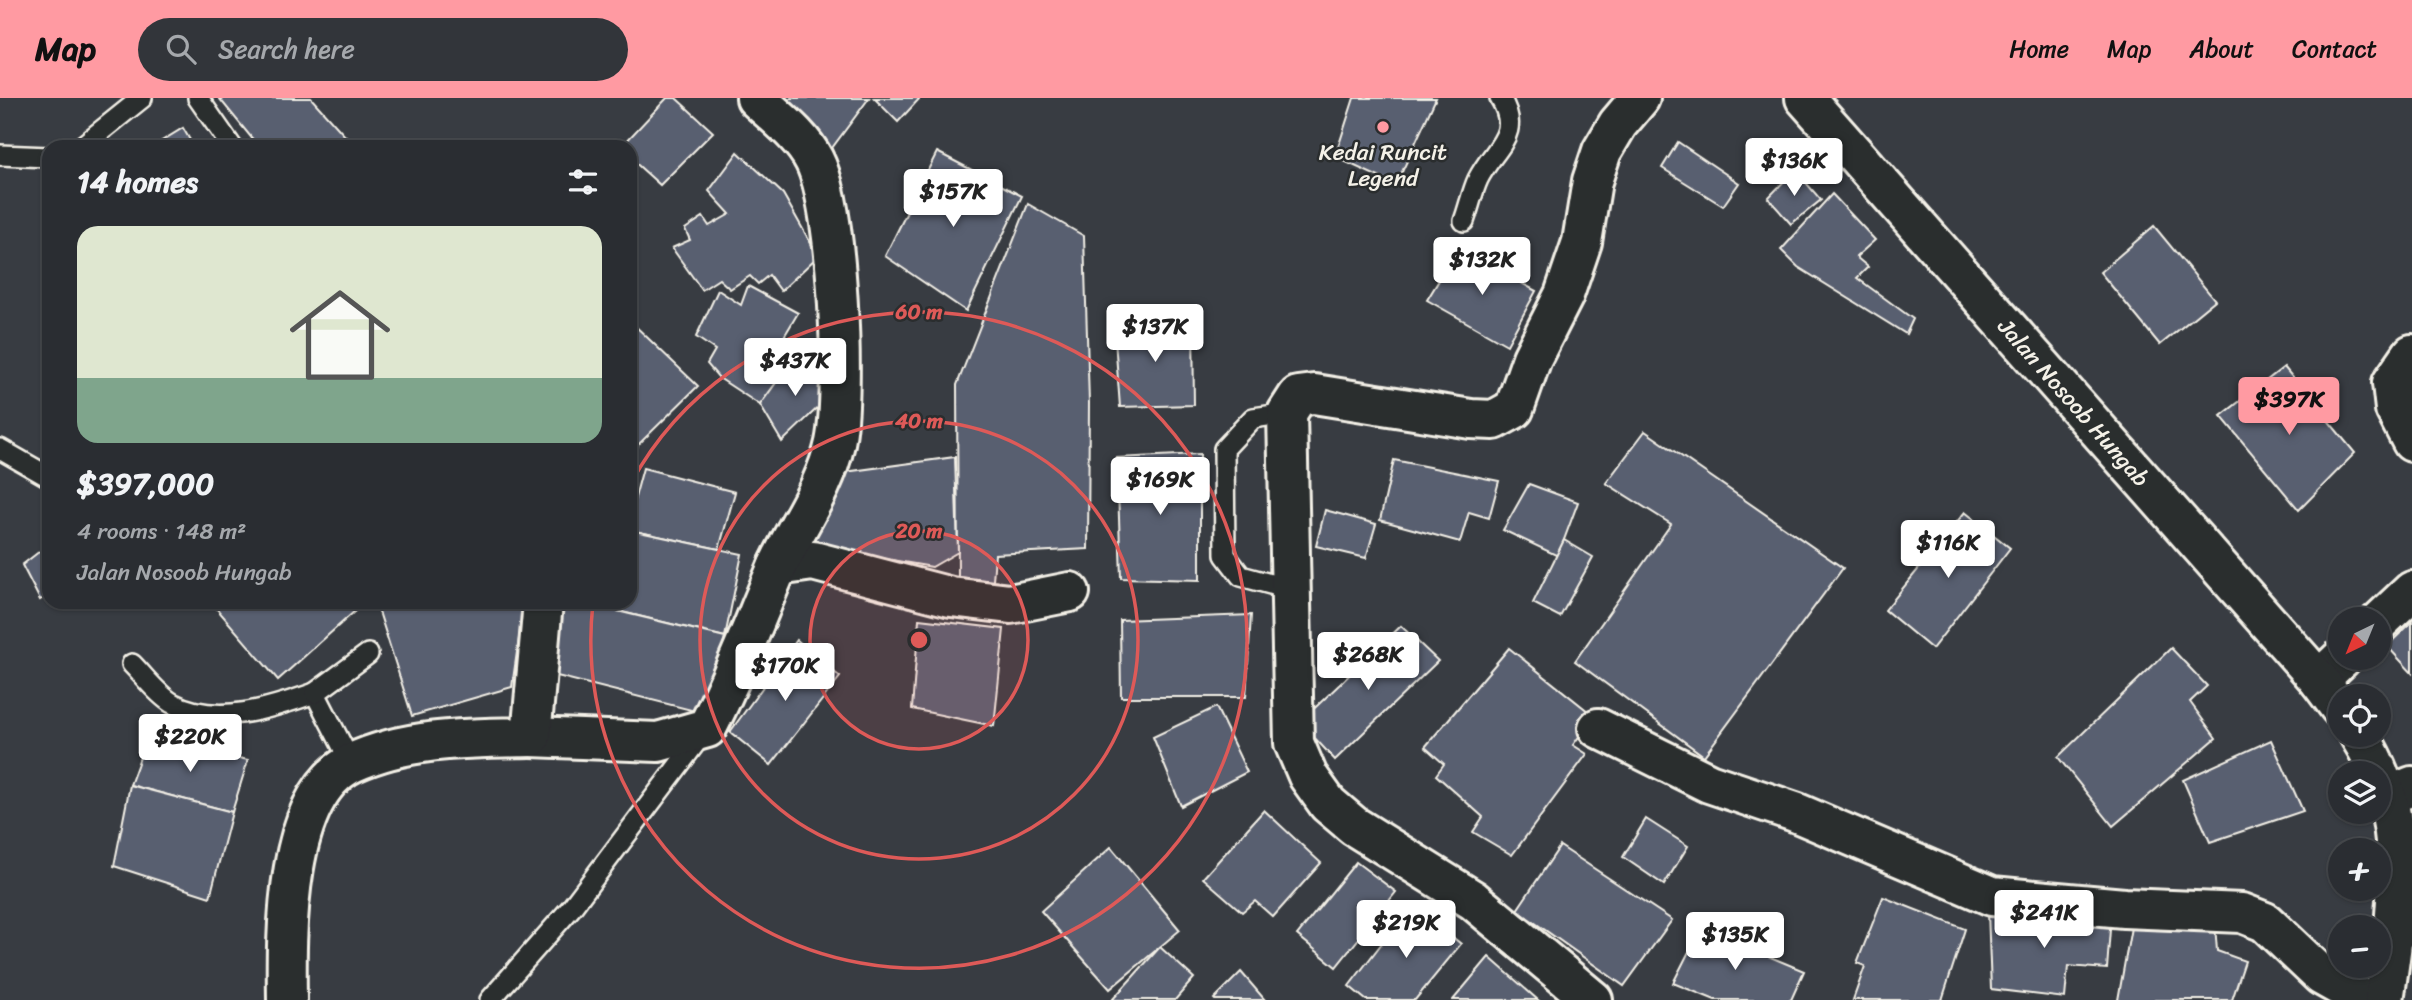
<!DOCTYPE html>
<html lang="en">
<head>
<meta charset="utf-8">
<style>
  body { margin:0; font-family:Sriracha,sans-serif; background:#32353a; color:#f1f3f6; height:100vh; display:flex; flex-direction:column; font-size:26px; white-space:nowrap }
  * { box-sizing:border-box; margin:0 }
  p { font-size:23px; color:#a5a8ac }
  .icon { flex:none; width:38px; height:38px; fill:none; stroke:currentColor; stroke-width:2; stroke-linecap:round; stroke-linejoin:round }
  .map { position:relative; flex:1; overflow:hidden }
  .panel { position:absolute; left:42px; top:42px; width:595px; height:469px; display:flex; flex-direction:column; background:#2a2d32; border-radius:21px; box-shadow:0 2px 5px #0004,0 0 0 2px #46494d }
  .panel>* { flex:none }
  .needle { width:46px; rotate:223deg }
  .controls { position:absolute; left:2328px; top:509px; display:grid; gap:14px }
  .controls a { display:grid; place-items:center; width:63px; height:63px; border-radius:50%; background:#2a2d32; box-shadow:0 2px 5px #0004,0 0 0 2px #46494d; font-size:35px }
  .price { position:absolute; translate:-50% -60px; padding:0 16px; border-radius:7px; background:#fff; color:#222; font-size:23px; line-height:46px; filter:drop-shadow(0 2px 4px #0008) }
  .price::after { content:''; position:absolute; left:50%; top:42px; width:21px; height:16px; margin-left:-10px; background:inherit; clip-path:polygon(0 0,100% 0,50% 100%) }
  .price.on { background:#ff9aa2; color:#111 }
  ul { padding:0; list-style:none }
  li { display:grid; align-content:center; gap:14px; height:371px; padding:0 35px }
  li+li { border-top:2px solid #46494d }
  li span { display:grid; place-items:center; height:217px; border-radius:21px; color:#555 }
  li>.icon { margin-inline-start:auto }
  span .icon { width:126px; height:126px; fill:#fffc; stroke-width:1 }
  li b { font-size:30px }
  h2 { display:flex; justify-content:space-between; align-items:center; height:84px; padding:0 35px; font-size:30px }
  header { display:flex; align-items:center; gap:42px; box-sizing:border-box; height:98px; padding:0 35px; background:#ff9aa2; color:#111 }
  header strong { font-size:33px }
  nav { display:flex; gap:38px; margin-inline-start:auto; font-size:24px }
  .search { width:490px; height:63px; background:#32353a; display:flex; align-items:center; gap:18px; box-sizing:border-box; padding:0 24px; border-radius:38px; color:#a5a8ac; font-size:26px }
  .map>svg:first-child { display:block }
</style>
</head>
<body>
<header>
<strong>Map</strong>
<div class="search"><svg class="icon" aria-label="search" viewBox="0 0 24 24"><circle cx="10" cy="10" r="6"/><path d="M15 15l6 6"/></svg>Search here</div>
<nav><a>Home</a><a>Map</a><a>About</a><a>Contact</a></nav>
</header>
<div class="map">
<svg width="2412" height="902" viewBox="0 0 2412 902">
  <rect width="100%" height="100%" fill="#383c42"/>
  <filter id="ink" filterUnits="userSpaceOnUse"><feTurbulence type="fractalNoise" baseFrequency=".0143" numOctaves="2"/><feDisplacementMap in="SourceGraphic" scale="14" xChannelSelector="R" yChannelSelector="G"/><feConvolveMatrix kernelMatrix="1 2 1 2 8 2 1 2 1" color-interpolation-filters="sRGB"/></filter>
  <g filter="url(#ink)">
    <g fill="#595e70" stroke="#f4f1e8" stroke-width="2">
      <polygon points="219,0 311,0 355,49 259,49"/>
      <polygon points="667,0 676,0 713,34 660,87 630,60 630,49 621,49"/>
      <polygon points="791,0 869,0 829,54 780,14"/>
      <polygon points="874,0 920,0 898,24"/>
      <polygon points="1354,0 1436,0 1396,87 1335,59"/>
      <polygon points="183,30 194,49 152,49"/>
      <polygon points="1678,44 1739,85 1723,108 1662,70"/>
      <polygon points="738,54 783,96 818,158 781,193 769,177 758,186 750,178 730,191 719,181 702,192 672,150 690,142 685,131 703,119 709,128 730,116 709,93"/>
      <polygon points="937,54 1022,98 966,213 885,158"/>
      <polygon points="1795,72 1821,102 1791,126 1768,100"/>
      <polygon points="1832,96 1875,142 1856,159 1868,169 1857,180 1913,221 1906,236 1798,169 1781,152"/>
      <polygon points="1028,106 1084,138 1089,305 1088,451 995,456 993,483 958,479 957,287"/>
      <polygon points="2154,128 2215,202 2160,247 2100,174"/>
      <polygon points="1458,151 1536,193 1507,247 1427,202"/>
      <polygon points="748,188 798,215 769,264 781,278 760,307 719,280 707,266 715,252 696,239 718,192 741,207"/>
      <polygon points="630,223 698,288 638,347 630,340"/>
      <polygon points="1193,223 1194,307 1120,309 1114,228"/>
      <polygon points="810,257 829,299 782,344 760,307 781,278"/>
      <polygon points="2284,269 2355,355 2299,412 2221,318"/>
      <polygon points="1645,333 1843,470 1704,658 1575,563 1671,426 1606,385"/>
      <polygon points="630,340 638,347 630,368"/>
      <polygon points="1200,356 1200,482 1121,480 1117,360"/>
      <polygon points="955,359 958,454 932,469 805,447 845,374"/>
      <polygon points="1394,362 1499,383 1489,420 1469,414 1460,444 1380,422"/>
      <polygon points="643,370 735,394 719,451 630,432 630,418"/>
      <polygon points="1529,386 1578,404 1558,458 1503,432"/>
      <polygon points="1325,412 1376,426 1366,460 1316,448"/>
      <polygon points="1965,414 2010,450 1932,551 1885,512"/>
      <polygon points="630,432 742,456 725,539 581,504 630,504"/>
      <polygon points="1564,442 1593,459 1560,519 1533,505"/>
      <polygon points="49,446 49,496 40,502 22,467"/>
      <polygon points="211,504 365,504 278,582"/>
      <polygon points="376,504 520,504 523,512 512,589 412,618"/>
      <polygon points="561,504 580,504 725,539 710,601 699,614 553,577"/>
      <polygon points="1251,517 1246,599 1121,599 1120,522"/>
      <polygon points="919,521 1004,531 994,628 912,611"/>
      <polygon points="2412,524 2412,575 2387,548"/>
      <polygon points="1401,528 1438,563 1335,662 1300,624"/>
      <polygon points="797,542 840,579 771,667 730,634"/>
      <polygon points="1509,550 1594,618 1573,647 1587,656 1512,757 1473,734 1483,719 1436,677 1444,666 1425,649"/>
      <polygon points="2171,550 2207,588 2190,604 2216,640 2113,728 2058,659"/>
      <polygon points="1216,609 1247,674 1181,708 1153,639"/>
      <polygon points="147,640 248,662 232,714 130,687"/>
      <polygon points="2271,642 2303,713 2210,744 2183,682"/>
      <polygon points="130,687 232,714 210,799 114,768"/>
      <polygon points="1264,712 1321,765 1273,819 1255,803 1242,814 1203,780"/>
      <polygon points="1646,721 1688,748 1664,787 1623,759"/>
      <polygon points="1560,748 1672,822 1624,888 1517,812"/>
      <polygon points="1111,749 1180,832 1110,891 1041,813"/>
      <polygon points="1356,764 1396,794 1336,869 1297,837"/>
      <polygon points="1883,799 1965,831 1942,902 1853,902 1865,868 1857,865"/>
      <polygon points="1412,806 1461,846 1415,902 1366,902 1349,888"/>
      <polygon points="1988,814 2111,818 2107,871 2068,868 2065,900 1991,891"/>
      <polygon points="2133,818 2215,827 2217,853 2245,863 2232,902 2118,902"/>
      <polygon points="1701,830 1804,873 1791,902 1715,902 1673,885"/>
      <polygon points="1160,849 1194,880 1175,902 1112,902"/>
      <polygon points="1489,859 1538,902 1453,902"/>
      <polygon points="1241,874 1265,902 1215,902 1214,901"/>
    </g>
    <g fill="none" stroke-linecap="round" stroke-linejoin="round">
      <g stroke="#f4f1e8" stroke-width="24">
        <g id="service">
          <polyline points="198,0 232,49"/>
          <polyline points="81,49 142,0"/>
          <polyline points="0,57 49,59"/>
          <path d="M 1464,123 C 1469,110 1472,94 1478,81 C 1494,49 1523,37 1500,0"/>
          <polyline points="1287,315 1253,320 1224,351 1225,457 1241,478 1289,491"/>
          <polyline points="0,351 49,379"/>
          <path d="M 132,566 C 144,578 157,596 172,605 C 216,629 272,610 315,595 L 351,665"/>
          <polyline points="315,595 368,556"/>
          <polyline points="490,902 572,809 703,635"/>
        </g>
      </g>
      <g stroke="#f4f1e8" stroke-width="44">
        <g id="minor">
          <polyline points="2412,256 2392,285 2395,311 2412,344"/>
          <polyline points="778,468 813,463 951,499 1010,506 1070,494"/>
          <polyline points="2378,525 2412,493"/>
          <polyline points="2319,582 2342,560"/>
          <polyline points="1598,630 1709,685 1795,714 1992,798 2124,810 2242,815 2265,824 2322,878 2365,902"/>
          <path d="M 531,639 L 658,644 L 707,630 C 734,578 754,524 777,470 C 796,428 825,391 835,345 C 846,292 838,108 814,62 C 801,37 776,19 756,0"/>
          <polyline points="2390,697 2412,688"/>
          <path d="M 287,902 C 286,837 284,698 352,665 C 407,639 473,640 531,639 L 543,504"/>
          <polyline points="1593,902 1473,802 1354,728 1328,706 1308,678 1294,645 1287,315 1298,298 1314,296 1471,321 1494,322 1514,311 1532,260 1564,197 1582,144 1592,83 1602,53 1618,26 1640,0"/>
        </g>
      </g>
      <g stroke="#f4f1e8" stroke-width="44">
        <g id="secondary">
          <path id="s1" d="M 1805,0 L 2319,582 L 2340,610"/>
          <path d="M 2359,637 C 2412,720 2398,809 2384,902"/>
        </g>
      </g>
      <use href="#service" stroke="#2a2d2e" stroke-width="19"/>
      <use href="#minor" stroke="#2a2d2e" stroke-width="38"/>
      <use href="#secondary" stroke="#2a2d2e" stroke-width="38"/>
    </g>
  </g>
  <circle cx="919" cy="542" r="109" fill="#de5a58" fill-opacity=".12"/>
  <g fill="none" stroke="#de5a58" stroke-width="3.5">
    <circle cx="919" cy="542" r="109"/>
    <circle cx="919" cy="542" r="219"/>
    <path d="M631 385A328 328 0 1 1 593 505"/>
  </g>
  <circle fill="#ff9aa2" stroke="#2a2d2e" stroke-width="2.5" cx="1383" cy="29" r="7"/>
  <g text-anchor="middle" stroke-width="5" stroke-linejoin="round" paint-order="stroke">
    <g font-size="23" fill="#f4f1e8" stroke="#2a2d2e">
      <text x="1383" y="62">Kedai Runcit<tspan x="1383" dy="26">Legend</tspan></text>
    </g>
    <g font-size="23" fill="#f4f1e8" stroke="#2a2d2e">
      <text dy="8" stroke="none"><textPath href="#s1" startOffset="406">Jalan Nosoob Hungab</textPath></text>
    </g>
  </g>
  <circle cx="919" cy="542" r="10" fill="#de5a58" stroke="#2a2d2e" stroke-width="3.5"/>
  <g font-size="21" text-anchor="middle" font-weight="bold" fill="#de5a58" stroke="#2a2d2e" stroke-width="5" stroke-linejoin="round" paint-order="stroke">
    <text x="919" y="221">60 m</text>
    <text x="919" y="330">40 m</text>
    <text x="919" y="440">20 m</text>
  </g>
</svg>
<div class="controls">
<a><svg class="needle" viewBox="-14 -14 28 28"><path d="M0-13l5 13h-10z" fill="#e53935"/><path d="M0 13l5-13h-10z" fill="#a5a8ac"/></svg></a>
<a><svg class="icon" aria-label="locate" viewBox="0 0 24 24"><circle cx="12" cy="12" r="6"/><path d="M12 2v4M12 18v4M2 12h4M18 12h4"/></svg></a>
<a><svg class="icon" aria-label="layers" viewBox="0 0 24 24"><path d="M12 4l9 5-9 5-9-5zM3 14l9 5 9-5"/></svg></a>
<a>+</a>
<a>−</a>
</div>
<b class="price" style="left:1794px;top:100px">$136K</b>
<b class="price" style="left:953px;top:131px">$157K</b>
<b class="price" style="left:1482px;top:199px">$132K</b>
<b class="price" style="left:1155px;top:266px">$137K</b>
<b class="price" style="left:795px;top:300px">$437K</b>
<b class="price on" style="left:2289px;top:339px">$397K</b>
<b class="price" style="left:1160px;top:419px">$169K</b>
<b class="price" style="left:1948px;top:482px">$116K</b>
<b class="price" style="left:1368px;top:594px">$268K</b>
<b class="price" style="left:785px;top:605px">$170K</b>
<b class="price" style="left:190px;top:676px">$220K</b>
<b class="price" style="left:2044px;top:852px">$241K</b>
<b class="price" style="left:1406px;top:862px">$219K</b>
<b class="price" style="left:1735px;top:874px">$135K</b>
<section class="panel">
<h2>14 homes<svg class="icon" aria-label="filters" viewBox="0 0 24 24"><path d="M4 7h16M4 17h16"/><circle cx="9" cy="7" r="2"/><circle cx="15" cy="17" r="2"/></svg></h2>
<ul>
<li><span style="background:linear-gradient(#dfe7d0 70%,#7fa58c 0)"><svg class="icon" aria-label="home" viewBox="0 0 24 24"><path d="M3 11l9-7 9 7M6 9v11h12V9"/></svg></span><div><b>$397,000</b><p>4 rooms · 148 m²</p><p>Jalan Nosoob Hungab</p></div></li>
</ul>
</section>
</div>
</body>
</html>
